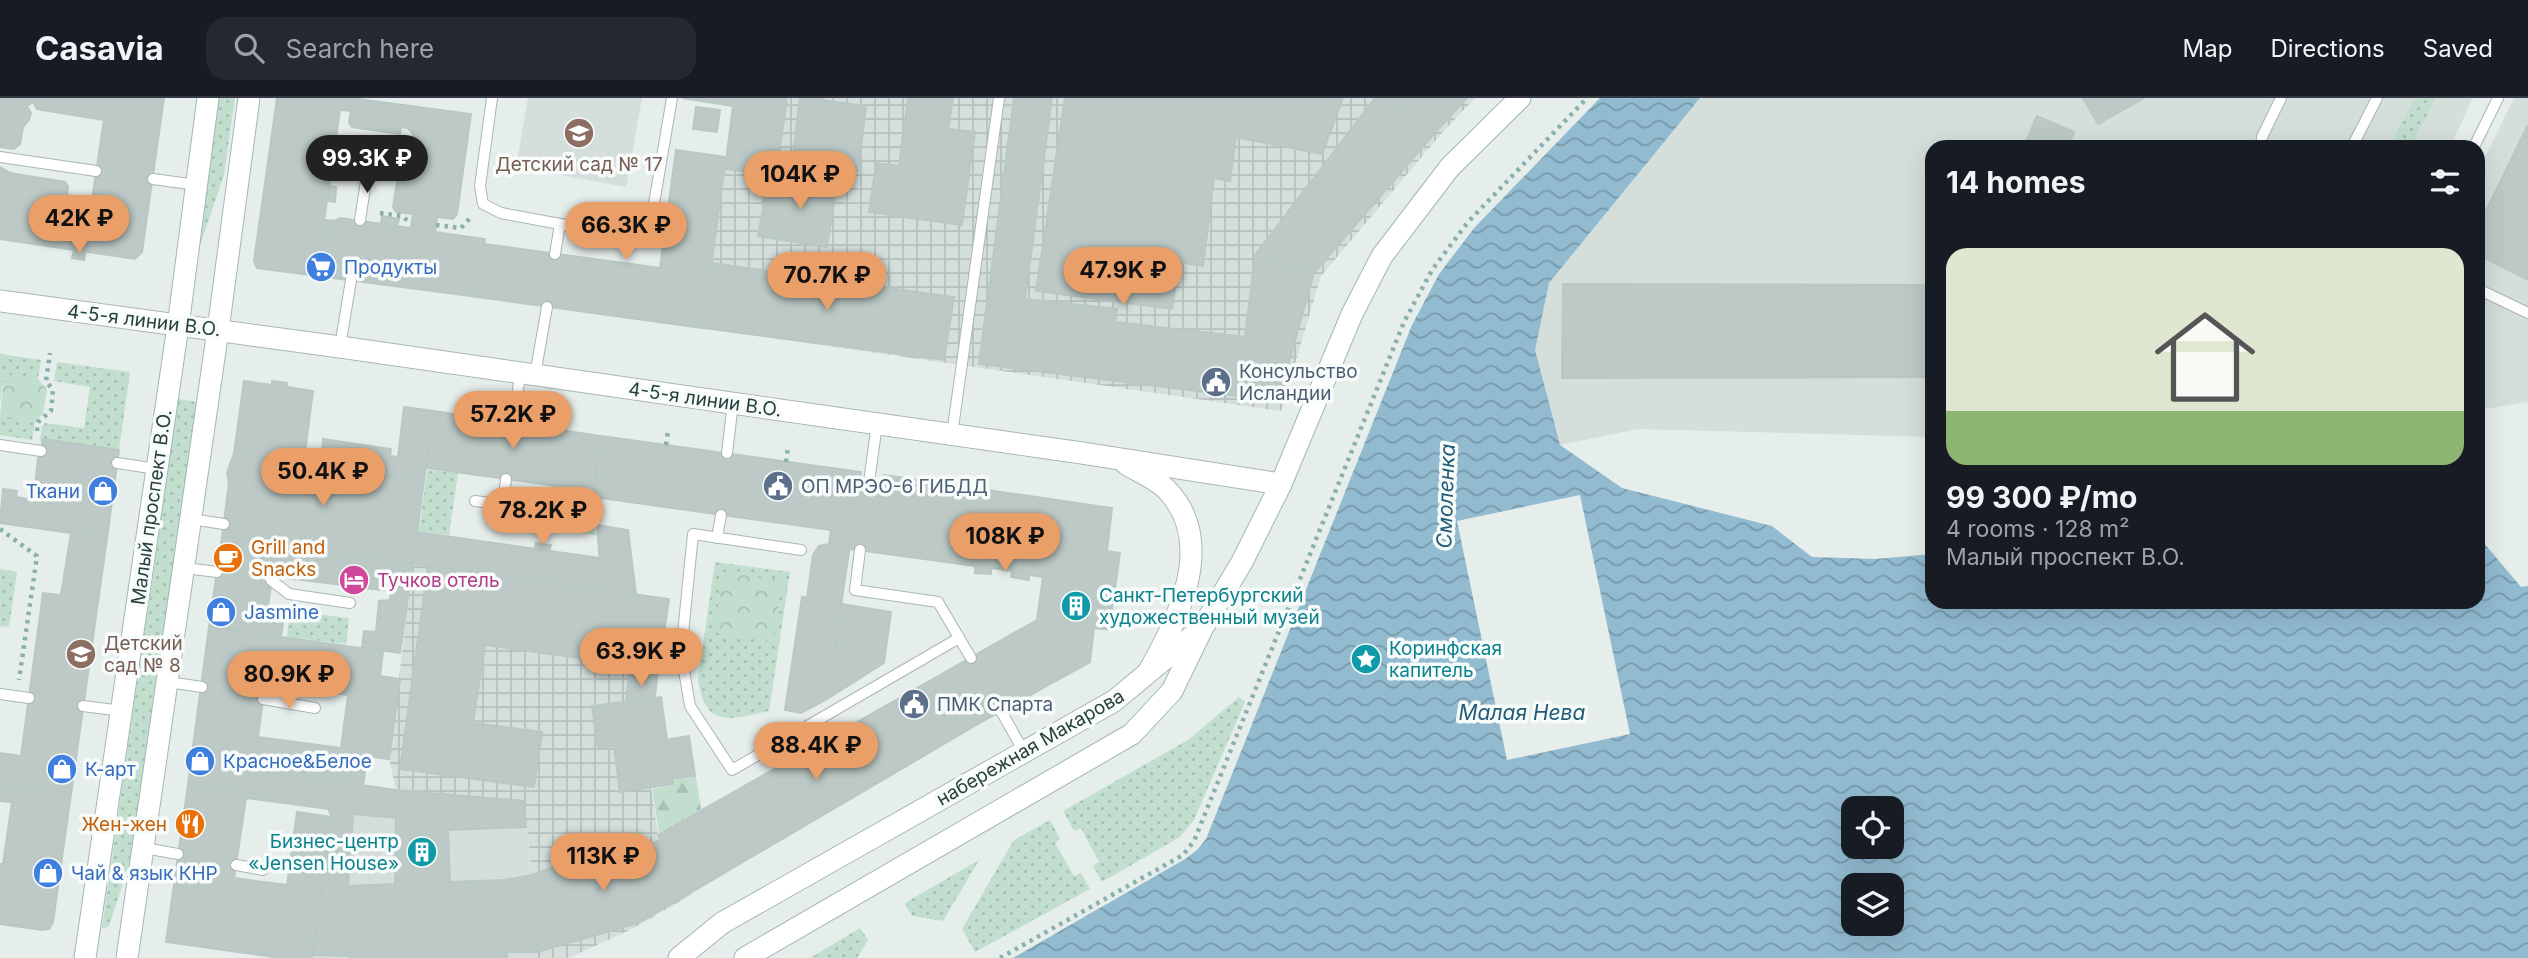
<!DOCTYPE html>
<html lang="en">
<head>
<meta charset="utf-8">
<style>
  body { margin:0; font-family:Inter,sans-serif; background:#242831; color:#f1f3f6; height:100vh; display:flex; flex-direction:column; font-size:26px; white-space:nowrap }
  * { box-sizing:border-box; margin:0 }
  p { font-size:23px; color:#9ea1a6 }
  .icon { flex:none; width:38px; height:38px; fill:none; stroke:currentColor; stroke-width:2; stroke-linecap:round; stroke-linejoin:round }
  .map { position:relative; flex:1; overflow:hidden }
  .side { position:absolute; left:1925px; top:42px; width:560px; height:469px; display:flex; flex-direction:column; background:#171b24; border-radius:21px; box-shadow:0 7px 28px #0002 }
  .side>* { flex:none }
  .tools { position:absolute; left:1841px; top:698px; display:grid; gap:14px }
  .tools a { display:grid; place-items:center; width:63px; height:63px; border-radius:14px; background:#171b24; box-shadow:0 7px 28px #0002; font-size:35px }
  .price { position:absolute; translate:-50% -60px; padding:0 16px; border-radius:24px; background:#eb9f68; color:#111; font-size:23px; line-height:46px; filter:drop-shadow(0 2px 4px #0008) }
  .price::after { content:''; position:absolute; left:50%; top:42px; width:21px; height:16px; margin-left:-10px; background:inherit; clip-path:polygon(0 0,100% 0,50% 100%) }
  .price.current { background:#222; color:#fff }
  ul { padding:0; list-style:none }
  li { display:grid; align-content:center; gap:14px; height:371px; padding:0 21px }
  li+li { border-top:2px solid #363941 }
  li span { display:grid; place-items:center; height:217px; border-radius:21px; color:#555 }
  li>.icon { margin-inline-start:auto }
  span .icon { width:126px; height:126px; fill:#fffc; stroke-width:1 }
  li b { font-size:30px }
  h2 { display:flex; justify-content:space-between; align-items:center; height:84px; padding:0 21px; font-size:30px }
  header { display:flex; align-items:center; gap:42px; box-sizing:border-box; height:98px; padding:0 35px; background:#171b24; border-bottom:2px solid #363941 }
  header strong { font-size:33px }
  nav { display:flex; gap:38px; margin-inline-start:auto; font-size:24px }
  .search { width:490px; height:63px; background:#242831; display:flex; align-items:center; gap:18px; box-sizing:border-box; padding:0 24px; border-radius:21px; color:#9ea1a6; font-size:26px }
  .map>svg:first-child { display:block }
</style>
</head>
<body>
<header>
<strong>Casavia</strong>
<div class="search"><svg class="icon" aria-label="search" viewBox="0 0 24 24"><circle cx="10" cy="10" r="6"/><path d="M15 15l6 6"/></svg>Search here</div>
<nav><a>Map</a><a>Directions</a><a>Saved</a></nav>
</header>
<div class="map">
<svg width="2528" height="860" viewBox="0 0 2528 860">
  <defs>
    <pattern id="industrial-grid" width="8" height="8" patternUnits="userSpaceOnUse" patternTransform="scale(1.75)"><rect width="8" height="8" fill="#d4dedb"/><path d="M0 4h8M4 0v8" fill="none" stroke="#b6c0bd"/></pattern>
    <pattern id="grass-dots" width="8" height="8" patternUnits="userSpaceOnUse" patternTransform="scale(1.75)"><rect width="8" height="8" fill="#c1dece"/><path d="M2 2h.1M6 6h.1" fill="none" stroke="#a6c0b2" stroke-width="1.8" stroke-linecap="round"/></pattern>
    <pattern id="forest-firs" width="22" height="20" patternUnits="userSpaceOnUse" patternTransform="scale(1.75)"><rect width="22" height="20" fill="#c1dece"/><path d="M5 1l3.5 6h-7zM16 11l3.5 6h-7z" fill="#a6c0b2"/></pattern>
    <pattern id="park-crowns" width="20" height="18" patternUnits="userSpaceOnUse" patternTransform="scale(1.75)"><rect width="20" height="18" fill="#c1dece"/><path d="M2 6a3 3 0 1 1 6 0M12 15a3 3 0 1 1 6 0" fill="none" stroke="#a6c0b2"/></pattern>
    <pattern id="water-waves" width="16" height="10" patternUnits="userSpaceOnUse" patternTransform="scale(1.75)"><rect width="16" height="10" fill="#92bbd0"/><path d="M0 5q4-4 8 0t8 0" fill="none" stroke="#79a"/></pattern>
  </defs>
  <rect width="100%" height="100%" fill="#e6eeec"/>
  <g fill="#d4dedb">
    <polygon points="528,0 642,0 626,89 516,69"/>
    <polygon points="1700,0 2473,0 2450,49 1932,49 1932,339 1638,331 1560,347 1534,252 1549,185"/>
    <polygon points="2514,0 2528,0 2528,304 2478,312 2478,74"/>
    <polygon points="396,692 524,703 532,777 537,860 312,860 332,719"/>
  </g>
  <g fill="url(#industrial-grid)">
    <polygon points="682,0 1475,0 1441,36 1321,178 1281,313 703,230 733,8"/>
    <polygon points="413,466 640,497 629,576 657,581 655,599 661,599 666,641 689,638 695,678 672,681 673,686 651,690 658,737 691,797 634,830 569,860 537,860 532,777 524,703 396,692 389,661"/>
  </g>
  <g fill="url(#grass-dots)">
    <polygon points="215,0 235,0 224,77 198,153"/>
    <polygon points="2415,0 2436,0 2410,49 2389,49"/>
    <polygon points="0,256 41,262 38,281 4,277 0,305"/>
    <polygon points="57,264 130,274 119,352 40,343 42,328 45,325 84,330 90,289 54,283"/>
    <polygon points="178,301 197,304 133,755 109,828 104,831 102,829"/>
    <polygon points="0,320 35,324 32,342 0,337"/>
    <polygon points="427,372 458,375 449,437 419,433"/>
    <polygon points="558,389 592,394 596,437 552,431"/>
    <path d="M 715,464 L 790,474 L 769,613 C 732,621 705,632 698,581 Z"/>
    <polygon points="0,471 17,474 9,529 0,528"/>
    <polygon points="290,513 349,520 346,546 287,539"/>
    <polygon points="1239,599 1245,604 1194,722 1180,739 1102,784 1093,768 1099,764 1081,730 1074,733 1063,713 1188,642"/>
    <polygon points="1050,722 1060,741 1055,745 1074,778 1081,775 1090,791 975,854 962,831 1014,742"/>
    <polygon points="979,762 943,823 912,818 905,805"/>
    <polygon points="860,830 868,842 857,860 810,860"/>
  </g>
  <polygon fill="url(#forest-firs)" points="696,679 701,711 659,735 652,691 673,687 673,682"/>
  <g fill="url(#park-crowns)">
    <polygon points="4,276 38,281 47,291 43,316 35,324 0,320"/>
    <polygon points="723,474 782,483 773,544 714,534"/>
  </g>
  <path fill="url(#water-waves)" fill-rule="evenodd" d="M 1600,0 L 1700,0 L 1549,185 L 1535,252 L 1560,347 L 1622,390 L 1772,428 L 1812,459 L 1875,461 L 1932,456 L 1932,504 L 2478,504 L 2478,438 L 2521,489 L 2528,488 L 2528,860 L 1013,860 L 1185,761 L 1197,752 L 1206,741 L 1412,227 L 1439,176 L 1475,129 ZM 1853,710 L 1892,710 L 1892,749 L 1853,749 ZM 1853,788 L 1892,788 L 1892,826 L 1853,826 Z"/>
  <polygon fill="#e6eeec" points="1580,397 1630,636 1507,662 1457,423"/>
  <g fill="#bcc9c6" stroke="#b9c8c4" stroke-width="2" fill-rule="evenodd">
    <polygon points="0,0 164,0 142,154 135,161 0,141 0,69 10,75 65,84 68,88 67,97 92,101 104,22 37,11 33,4 27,8 31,15 29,22 23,29 20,46 14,51 0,49"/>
    <path d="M 277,0 L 351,0 L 471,16 L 457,116 L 453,121 L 437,119 L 435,134 L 485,141 L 477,199 L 257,170 L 254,163 ZM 340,12 L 351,13 L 349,25 L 352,29 L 400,36 L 401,29 L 408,30 L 413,36 L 412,45 L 403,44 L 393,109 L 396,114 L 413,116 L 411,130 L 340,120 L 335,123 L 332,138 L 322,137 Z"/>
    <polygon points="682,0 787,0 776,78 725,71 733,8"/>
    <polygon points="800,0 823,0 823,2 866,8 858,73 792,65"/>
    <polygon points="908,0 953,0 948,31 975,34 962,127 869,114 876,65 899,68"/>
    <polygon points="1014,0 1052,0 1025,201 1117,211 1115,224 1245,239 1255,157 1314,175 1278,303 979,266"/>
    <polygon points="1065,0 1343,0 1322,56 1236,39 1230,83 1214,80 1203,168 1179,164 1172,211 1036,193"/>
    <polygon points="1375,0 1386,0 1435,35 1314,175 1255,157"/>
    <polygon points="1386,0 1467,0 1435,35"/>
    <polygon points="2083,0 2144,0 2098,26"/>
    <polygon points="696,9 720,12 717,34 693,31"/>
    <polygon points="2037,18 2074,34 2068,49 2046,49 2027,41"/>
    <polygon points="2528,27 2528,182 2478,157 2478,129"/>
    <polygon points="676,52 726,59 703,230 477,199 484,146 660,170"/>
    <polygon points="789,76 837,84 827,149 758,138 767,90 786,93"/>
    <polygon points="330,88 336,89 335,104 327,103"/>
    <polygon points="382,118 399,121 397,128 381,125"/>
    <polygon points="325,122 335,123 332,138 322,137"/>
    <polygon points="74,152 86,153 84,162 72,160"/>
    <polygon points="711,165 954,199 944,262 703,230"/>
    <polygon points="1563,186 1932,187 1932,279 1562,280"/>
    <polygon points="244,283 272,287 272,283 287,285 287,289 313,293 305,354 322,357 323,341 391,351 390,358 398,359 404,309 434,313 424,382 234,355"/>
    <polygon points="434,313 601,338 593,393 426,370"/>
    <polygon points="601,338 861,374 827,601 801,615 785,612 802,499 807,500 813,457 819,448 829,446 831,432 593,399"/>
    <polygon points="43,341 119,352 107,440 0,425 3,391 17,393 16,399 26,401 34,398 38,360 40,358"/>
    <polygon points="234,355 424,382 413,466 222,439 229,385 227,375"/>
    <polygon points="884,377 1112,410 1107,453 1120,455 1109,532 1094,530 1090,564 978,626 947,573 1037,522 1043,479 1029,477 1029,482 1011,479 1012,473 991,470 991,476 975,475 975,468 850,451 858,390 882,393"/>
    <polygon points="597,427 628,432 636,496 602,492"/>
    <polygon points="417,434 599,460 602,492 413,466"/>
    <polygon points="71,435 107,440 71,696 0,686 0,655 21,658 43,495 61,497"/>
    <polygon points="222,439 413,466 400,555 362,550 364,533 376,534 379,503 390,502 391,493 363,490 360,492 346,490 343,487 286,480 283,475 283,466 274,465 266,523 271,520 279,521 283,525 281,538 209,529"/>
    <polygon points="536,445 551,447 549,453 535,451"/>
    <polygon points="428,468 640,497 630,567 485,547 473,625 542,634 534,689 400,671"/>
    <polygon points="640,497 669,501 657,581 629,577"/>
    <polygon points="842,506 891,514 884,565 827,601"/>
    <path d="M 209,529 L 383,553 L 380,578 L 400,581 L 389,661 L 367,658 L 363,688 L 265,674 L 262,696 L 188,686 ZM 265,586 L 348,597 L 341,650 L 258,639 Z"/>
    <polygon points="947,573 978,626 690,795 658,737"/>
    <polygon points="629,577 657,581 655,599 626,604"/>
    <polygon points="661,599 673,686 620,694 614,648 598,650 592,608"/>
    <polygon points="689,638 695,678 672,681 666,642"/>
    <polygon points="265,674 332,683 328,711 246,700 234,780 287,787 297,714 332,719 312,860 282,860 166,844 188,686 262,696"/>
    <path d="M 332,683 L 396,692 L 524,703 L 526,729 L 448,732 L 450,784 L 505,782 L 532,777 L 537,854 L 507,854 L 507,860 L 350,860 L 350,858 L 313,857 L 332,719 L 328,711 ZM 353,716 L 396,720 L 395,786 L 348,788 Z"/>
    <polygon points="0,686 71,696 53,824 49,831 42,832 0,826 0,766 3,766 12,704 0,703"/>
    <polygon points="661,741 690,795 638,825 537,854 532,777 620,745 626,760"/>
  </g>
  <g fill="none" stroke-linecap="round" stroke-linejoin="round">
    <g stroke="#a9b6b4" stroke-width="12">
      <g id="lane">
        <polyline points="492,0 480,88 483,106 501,115 560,126 555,156"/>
        <polyline points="2261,49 2262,39 2281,0"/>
        <polyline points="2352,49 2377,0"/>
        <polyline points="2474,49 2498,0"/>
        <polyline points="0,59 96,73"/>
        <polyline points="153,81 197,87"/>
        <polyline points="360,122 367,77"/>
        <polyline points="560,126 635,140 650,129 672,0"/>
        <polyline points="2478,191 2528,215"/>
        <polyline points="340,249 351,182"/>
        <polyline points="535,277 547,209"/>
        <polyline points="514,325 520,275"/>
        <polyline points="952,337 999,0"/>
        <polyline points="0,347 41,353"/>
        <polyline points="727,355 733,305"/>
        <polyline points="117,365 157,371"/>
        <polyline points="868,391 877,326"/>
        <polyline points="475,403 530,410"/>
        <polyline points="503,406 506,381"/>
        <polyline points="191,421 224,426"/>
        <polyline points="717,440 721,417"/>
        <polyline points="801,452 693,436 681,555 690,608 732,672 959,540"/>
        <polyline points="860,452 855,492 938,504 971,560"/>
        <polyline points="185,470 217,474"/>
        <polyline points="271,482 289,496 350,505"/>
        <polyline points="168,584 202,589"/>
        <polyline points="0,596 29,600"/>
        <polyline points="263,601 315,610"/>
        <polyline points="83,608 122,613"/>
        <polyline points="1001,613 1024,654"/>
        <polyline points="144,750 178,756"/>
        <polyline points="236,767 263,772"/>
      </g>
    </g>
    <g stroke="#a9b6b4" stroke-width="23">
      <g id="street">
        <polyline points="0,203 340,249 1082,355 1281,386"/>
        <path d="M 1126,366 C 1139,374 1157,381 1167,392 C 1217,444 1178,522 1149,573"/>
      </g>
    </g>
    <g stroke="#a2b7b4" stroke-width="23">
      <g id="secondary">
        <polyline points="85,860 178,228 208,0"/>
        <polyline points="127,860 218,232 249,0"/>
        <polyline points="679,860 722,825 1114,603 1196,535"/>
        <polyline points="745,860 1132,636 1172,593 1203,529 1242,464 1281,386 1352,216 1382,158 1450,69 1520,0"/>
      </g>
    </g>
    <g stroke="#89b0ab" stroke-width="4.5" stroke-dasharray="3.5 5" stroke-linecap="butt">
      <polyline points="380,115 402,118 408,123 412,123"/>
      <polyline points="436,127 461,130 472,118"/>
      <polyline points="37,333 38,324 51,313 53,292 46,283 50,255"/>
      <polyline points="666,347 668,333"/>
      <polyline points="786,364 788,349"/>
      <polyline points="0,431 37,458 19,582"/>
      <polyline points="1114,494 1126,496"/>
      <polyline points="1000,860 1183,757 1194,743 1404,224 1432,172 1468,124 1587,0"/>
    </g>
    <use href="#lane" stroke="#fff" stroke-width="10"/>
    <use href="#street" stroke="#fff" stroke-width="21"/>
    <use href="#secondary" stroke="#fff" stroke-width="21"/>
  </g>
  <defs>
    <g id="school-disc" transform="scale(1.575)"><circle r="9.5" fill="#8d6e63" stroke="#f7fbf9"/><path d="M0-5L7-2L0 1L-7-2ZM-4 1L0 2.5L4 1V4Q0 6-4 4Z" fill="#fff"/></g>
    <g id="supermarket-disc" transform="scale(1.575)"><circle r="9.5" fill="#3f7fe0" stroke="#f7fbf9"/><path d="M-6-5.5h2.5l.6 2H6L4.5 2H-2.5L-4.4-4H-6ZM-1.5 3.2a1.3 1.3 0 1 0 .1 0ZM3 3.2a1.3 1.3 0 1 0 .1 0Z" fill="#fff"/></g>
    <g id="civic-disc" transform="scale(1.575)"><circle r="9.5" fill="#5c6f8a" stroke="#f7fbf9"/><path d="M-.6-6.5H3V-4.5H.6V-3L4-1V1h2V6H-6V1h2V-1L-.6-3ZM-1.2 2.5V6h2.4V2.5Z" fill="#fff"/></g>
    <g id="shop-disc" transform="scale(1.575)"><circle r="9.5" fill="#3f7fe0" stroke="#f7fbf9"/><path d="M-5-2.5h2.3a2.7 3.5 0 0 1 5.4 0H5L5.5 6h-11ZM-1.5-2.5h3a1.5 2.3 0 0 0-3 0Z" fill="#fff"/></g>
    <g id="cafe-disc" transform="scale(1.575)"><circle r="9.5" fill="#e8710a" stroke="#f7fbf9"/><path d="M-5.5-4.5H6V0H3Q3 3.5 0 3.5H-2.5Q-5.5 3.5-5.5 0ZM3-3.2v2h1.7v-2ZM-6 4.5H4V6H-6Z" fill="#fff"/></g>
    <g id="hotel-disc" transform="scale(1.575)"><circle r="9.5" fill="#d1479c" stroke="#f7fbf9"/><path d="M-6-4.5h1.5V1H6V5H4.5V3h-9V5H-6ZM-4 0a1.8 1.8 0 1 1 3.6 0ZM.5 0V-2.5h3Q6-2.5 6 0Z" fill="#fff"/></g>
    <g id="building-disc" transform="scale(1.575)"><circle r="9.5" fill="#0f9aa8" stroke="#f7fbf9"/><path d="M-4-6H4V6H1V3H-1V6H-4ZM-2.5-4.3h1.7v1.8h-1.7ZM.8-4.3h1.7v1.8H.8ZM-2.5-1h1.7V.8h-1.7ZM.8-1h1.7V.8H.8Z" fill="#fff"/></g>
    <g id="sight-disc" transform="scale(1.575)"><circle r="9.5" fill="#0f9aa8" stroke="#f7fbf9"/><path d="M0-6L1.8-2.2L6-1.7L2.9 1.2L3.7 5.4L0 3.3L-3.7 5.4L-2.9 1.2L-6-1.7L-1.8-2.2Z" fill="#fff"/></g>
    <g id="restaurant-disc" transform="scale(1.575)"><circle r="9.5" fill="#e8710a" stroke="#f7fbf9"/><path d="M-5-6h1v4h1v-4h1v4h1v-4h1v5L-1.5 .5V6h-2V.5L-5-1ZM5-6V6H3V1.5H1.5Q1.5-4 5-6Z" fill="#fff"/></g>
  </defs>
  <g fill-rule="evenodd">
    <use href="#school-disc" x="579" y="35"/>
    <use href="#supermarket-disc" x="321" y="169"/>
    <use href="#civic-disc" x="1216" y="284"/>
    <use href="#civic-disc" x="778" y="388"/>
    <use href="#shop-disc" x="103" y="393"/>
    <use href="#cafe-disc" x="228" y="460"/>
    <use href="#hotel-disc" x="354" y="482"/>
    <use href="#building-disc" x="1076" y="508"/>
    <use href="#shop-disc" x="221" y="514"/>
    <use href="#school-disc" x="81" y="556"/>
    <use href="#sight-disc" x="1366" y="561"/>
    <use href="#civic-disc" x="914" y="606"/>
    <use href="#shop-disc" x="200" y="663"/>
    <use href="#shop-disc" x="62" y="671"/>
    <use href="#restaurant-disc" x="190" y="726"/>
    <use href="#building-disc" x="422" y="754"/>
    <use href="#shop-disc" x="48" y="775"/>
  </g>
  <g text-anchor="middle" stroke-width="7" stroke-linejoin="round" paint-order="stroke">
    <g font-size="19" fill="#785e54" stroke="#f7fbf9">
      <text x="579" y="73">Детский сад № 17</text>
      <text x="104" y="552" text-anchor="start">Детский<tspan x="104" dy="22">сад № 8</tspan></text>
    </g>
    <g font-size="19" fill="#366cbe" stroke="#f7fbf9" text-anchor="start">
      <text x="344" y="176">Продукты</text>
      <text x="80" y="400" text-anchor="end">Ткани</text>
      <text x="244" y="521">Jasmine</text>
      <text x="223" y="670">Красное&amp;Белое</text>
      <text x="85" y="678">К-арт</text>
      <text x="71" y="782">Чай &amp; язык КНР</text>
    </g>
    <g font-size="19" fill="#26403e" stroke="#f7fbf9">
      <text transform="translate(144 222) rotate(7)" y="7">4-5-я линии В.О.</text>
      <text transform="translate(705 301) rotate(8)" y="7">4-5-я линии В.О.</text>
      <text transform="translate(151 409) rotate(-82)" y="7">Малый проспект В.О.</text>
      <text transform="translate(1030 649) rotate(-30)" y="7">набережная Макарова</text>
    </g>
    <g font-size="19" fill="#4e5e75" stroke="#f7fbf9" text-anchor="start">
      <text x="1239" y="280">Консульство<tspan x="1239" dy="22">Исландии</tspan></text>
      <text x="801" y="395">ОП МРЭО-6 ГИБДД</text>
      <text x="937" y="613">ПМК Спарта</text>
    </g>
    <g font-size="19" fill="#c56008" stroke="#f7fbf9" text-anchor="start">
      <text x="251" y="456">Grill and<tspan x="251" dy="22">Snacks</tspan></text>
      <text x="167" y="733" text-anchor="end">Жен-жен</text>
    </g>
    <g font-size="19" fill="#b23c85" stroke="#f7fbf9" text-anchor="start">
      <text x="377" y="489">Тучков отель</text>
    </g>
    <g font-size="19" fill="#0d838f" stroke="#f7fbf9" text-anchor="start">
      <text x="1099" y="504">Санкт-Петербургский<tspan x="1099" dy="22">художественный музей</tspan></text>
      <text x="1389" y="557">Коринфская<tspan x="1389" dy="22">капитель</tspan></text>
      <text x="399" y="750" text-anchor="end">Бизнес-центр<tspan x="399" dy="22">«Jensen House»</tspan></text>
    </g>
    <g font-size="21" font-style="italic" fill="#225c7a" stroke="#f7fbf9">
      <text transform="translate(1446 398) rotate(-88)" y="7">Смоленка</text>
      <text x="1522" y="622">Малая Нева</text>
    </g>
  </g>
</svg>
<div class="tools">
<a><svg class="icon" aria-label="locate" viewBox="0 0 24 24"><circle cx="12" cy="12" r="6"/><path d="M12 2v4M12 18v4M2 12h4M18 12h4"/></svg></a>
<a><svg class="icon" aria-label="layers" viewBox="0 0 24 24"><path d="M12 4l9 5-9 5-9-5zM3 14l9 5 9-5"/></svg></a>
</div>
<b class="price current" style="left:367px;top:97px">99.3K ₽</b>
<b class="price" style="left:800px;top:113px">104K ₽</b>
<b class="price" style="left:79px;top:157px">42K ₽</b>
<b class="price" style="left:626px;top:164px">66.3K ₽</b>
<b class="price" style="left:1123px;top:209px">47.9K ₽</b>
<b class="price" style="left:827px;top:214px">70.7K ₽</b>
<b class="price" style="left:513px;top:353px">57.2K ₽</b>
<b class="price" style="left:323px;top:410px">50.4K ₽</b>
<b class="price" style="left:543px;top:449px">78.2K ₽</b>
<b class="price" style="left:1005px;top:475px">108K ₽</b>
<b class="price" style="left:641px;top:590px">63.9K ₽</b>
<b class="price" style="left:289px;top:613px">80.9K ₽</b>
<b class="price" style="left:816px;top:684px">88.4K ₽</b>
<b class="price" style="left:603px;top:795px">113K ₽</b>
<section class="side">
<h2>14 homes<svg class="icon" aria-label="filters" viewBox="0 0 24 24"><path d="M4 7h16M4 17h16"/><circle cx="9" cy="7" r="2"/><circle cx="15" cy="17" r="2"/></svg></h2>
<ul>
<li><span style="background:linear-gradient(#dfe7d0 75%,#8fb573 0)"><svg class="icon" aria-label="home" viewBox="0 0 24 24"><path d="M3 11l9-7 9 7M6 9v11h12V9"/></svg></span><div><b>99 300 ₽/mo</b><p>4 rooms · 128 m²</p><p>Малый проспект В.О.</p></div></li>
</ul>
</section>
</div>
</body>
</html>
